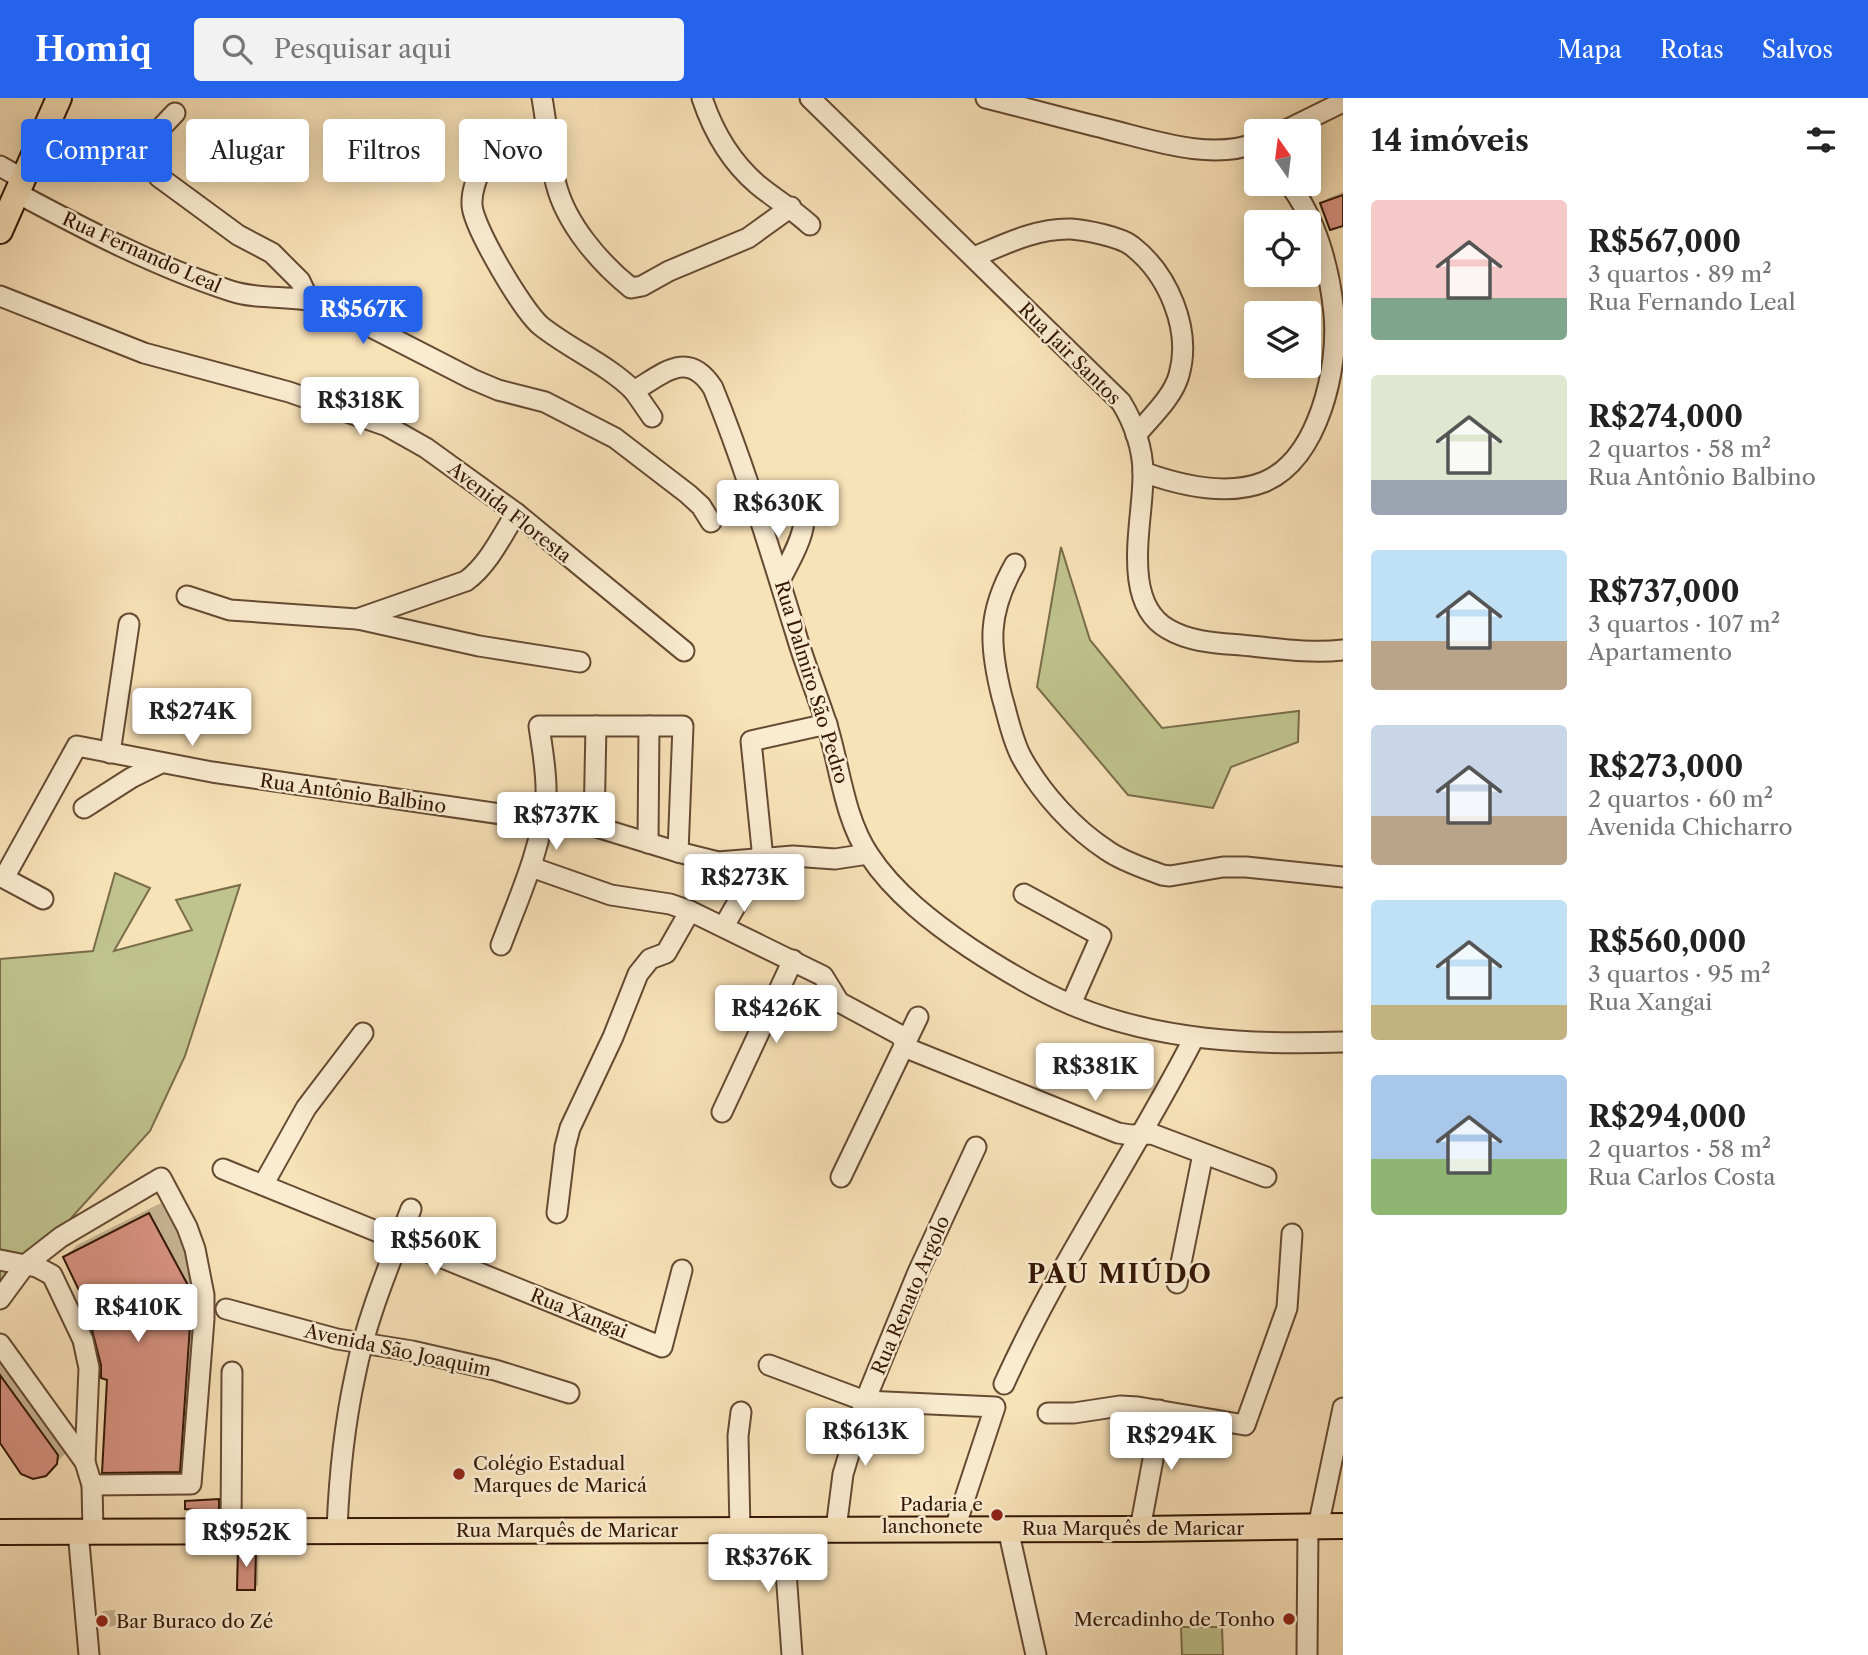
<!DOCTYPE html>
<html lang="pt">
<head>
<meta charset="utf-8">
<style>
  body { margin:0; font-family:"Libre Caslon Text",serif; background:#f2f2f2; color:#222; height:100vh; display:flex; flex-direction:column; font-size:26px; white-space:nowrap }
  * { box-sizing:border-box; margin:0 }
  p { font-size:23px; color:#767676 }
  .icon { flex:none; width:38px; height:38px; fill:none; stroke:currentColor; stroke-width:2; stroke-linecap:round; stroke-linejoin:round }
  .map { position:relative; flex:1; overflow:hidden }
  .sheet { display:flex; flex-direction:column; background:#fff; width:525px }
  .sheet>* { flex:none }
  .top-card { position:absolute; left:21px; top:21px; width:665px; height:63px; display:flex; gap:14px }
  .needle { width:46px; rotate:346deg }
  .tools { position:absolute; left:1244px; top:21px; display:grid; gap:14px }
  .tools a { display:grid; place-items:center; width:77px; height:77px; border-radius:7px; background:#fff; box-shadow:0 4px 18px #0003; font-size:35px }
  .price { position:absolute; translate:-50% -60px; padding:0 16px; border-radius:7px; background:#fff; color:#222; font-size:23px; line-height:46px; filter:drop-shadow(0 2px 4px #0008) }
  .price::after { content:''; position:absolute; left:50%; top:42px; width:21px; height:16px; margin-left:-10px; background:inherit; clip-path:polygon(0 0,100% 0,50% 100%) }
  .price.on { background:#2563eb; color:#fff }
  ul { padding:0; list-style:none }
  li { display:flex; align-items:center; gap:21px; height:175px; padding:0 28px }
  li span { display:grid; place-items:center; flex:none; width:196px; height:140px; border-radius:7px; color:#555 }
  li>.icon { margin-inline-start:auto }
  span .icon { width:84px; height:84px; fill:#fffc; stroke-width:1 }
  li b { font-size:30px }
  h2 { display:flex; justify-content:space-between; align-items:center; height:84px; padding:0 28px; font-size:30px }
  .pill { padding:0 24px; border-radius:7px; background:#fff; box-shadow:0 4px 18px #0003; font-size:24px; line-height:63px }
  .pill.on { background:#2563eb; color:#fff }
  header { display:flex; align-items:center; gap:42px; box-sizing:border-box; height:98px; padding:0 35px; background:#2563eb; color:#fff }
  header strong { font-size:33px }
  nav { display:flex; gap:38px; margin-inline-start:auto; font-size:24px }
  .search { width:490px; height:63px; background:#f2f2f2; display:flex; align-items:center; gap:18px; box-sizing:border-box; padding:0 24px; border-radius:7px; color:#767676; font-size:26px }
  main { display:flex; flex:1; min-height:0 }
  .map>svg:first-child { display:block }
</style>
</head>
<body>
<header>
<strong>Homiq</strong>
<div class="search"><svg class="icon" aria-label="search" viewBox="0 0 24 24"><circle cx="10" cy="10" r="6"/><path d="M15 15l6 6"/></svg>Pesquisar aqui</div>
<nav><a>Mapa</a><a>Rotas</a><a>Salvos</a></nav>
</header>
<main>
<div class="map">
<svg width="1343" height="1557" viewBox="0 0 1343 1557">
  <rect width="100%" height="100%" fill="#f8e2b8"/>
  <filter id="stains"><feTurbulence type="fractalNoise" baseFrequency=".00286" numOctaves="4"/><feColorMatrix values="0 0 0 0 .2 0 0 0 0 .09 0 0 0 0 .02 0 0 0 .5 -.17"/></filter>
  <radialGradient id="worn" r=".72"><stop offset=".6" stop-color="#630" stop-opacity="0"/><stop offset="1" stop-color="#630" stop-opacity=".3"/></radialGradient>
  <g fill="#bfc38d" stroke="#7a6d4a" stroke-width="2">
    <polygon points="1061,449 1090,542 1162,630 1299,613 1298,644 1231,669 1213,710 1128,697 1037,589"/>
    <polygon points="115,775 150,790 114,853 192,832 176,802 240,787 185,958 150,1033 73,1118 14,1191 0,1191 0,861 93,853"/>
    <polygon points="1181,1529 1222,1529 1223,1557 1182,1557"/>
  </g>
  <g fill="#0003">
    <polygon points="1343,94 1343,126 1322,105 1328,100"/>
    <polygon points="161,1105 202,1179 191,1360 179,1372 109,1280 103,1267 94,1233 98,1229 65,1159 77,1147"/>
    <polygon points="0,1236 68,1353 45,1376 2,1346 0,1347"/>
    <polygon points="243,1448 259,1448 258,1487 254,1490 240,1451"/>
    <polygon points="115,1512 117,1525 114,1528 101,1529 99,1516 103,1513"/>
  </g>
  <g fill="#d79281" stroke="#341706" stroke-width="2">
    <polygon points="1343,97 1343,128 1330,132 1320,105"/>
    <polygon points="149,1115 190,1191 192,1198 180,1374 102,1375 107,1282 101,1280 101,1267 92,1232 97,1230 63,1159"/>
    <polygon points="0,1277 58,1357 57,1366 46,1378 33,1381 21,1376 0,1345"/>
    <polygon points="219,1401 219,1414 185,1411 185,1403"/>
    <polygon points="238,1450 256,1451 255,1492 237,1492"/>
  </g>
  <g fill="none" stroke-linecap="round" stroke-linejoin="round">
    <g stroke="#654a32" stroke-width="23">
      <g id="minor">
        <path d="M 542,0 C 547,28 549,58 556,86 C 566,126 600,165 631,190 L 642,188 L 669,173 L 748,140 L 791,109"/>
        <path d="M 702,0 C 713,33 731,64 758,87 C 775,101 794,112 810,127"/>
        <path d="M 810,0 L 1121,304 C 1134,325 1143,351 1143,375 C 1144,421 1119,503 1168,531 C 1190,544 1216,545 1241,547 C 1274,550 1310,556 1343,552"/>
        <path d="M 986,0 C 1026,10 1066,21 1107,31 C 1152,42 1211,63 1256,45"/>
        <polyline points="175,15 155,36 151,46 150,56 159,79 238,137 272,155 300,183 308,200"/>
        <polyline points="1284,33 1343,4"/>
        <path d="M 487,56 C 481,72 471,89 472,107 C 473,129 523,213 541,228 C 571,252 607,266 634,293 C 664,275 688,251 713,290 C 746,371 770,453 796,536 C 805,567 817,596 827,627 C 840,669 844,720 869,757 C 894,795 933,825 970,850 C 1002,871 1037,892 1072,907 C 1158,943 1251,947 1343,944"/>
        <polyline points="0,68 23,81"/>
        <path d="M 17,95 C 86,132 157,169 231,193 C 262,203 295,196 326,206 L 472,281 L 498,292 L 545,304 L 615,340 L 688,396 L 701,408 L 711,424"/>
        <path d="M 974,159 C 1005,146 1037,130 1071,131 C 1086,132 1121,139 1132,148 C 1168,176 1192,231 1179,277 C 1173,299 1151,319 1136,337"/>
        <polyline points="0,198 144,255 289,294 387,328 426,350 516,415 684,553"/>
        <polyline points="634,293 652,319"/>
        <path d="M 1143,374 C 1179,387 1226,399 1264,384 C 1319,361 1339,269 1334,216 C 1330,172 1316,120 1289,86"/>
        <path d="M 759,413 C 832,390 798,448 780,482"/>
        <path d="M 1015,466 C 987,515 989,547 1002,599 C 1008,619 1012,642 1022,660 C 1042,696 1074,731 1108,753 C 1124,764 1144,770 1162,777 L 1170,778 L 1223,769 L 1246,769 L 1343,779"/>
        <path d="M 187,498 L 230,512 L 357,521 L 466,483 C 488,467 502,438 516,415"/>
        <polyline points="358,521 479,548 580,564"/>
        <polyline points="110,655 129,526"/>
        <polyline points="84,710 131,680 161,665"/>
        <polyline points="544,713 678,754 718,764 793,758 835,761 868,756"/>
        <polyline points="594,728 596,628"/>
        <polyline points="648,745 649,628"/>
        <polyline points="531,769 611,797 670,806 690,813 823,878 839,904 900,937 909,951 1118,1035 1131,1037 1152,1036 1266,1079"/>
        <polyline points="1024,796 1101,838 1071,906"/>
        <polyline points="43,801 4,780 77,648 212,674 515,718 542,729"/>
        <polyline points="724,828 758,769 762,751 751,643 827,626"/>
        <path d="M 501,847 C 519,799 542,750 546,698 C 547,674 542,650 539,628 L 683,628 L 678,754"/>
        <polyline points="722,1014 793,862"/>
        <polyline points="223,1071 662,1249 682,1172"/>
        <polyline points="841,1079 918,919"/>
        <polyline points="263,1087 306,1010 363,935"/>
        <polyline points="557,1115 565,1049 570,1030 613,939 638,876 650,861 666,855 690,813"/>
        <polyline points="0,1162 25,1167 61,1139 161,1080 187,1129 195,1151 204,1197 204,1221 191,1386 92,1387"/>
        <polyline points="1177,1185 1203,1056"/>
        <polyline points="0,1201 25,1167 37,1169 52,1177 83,1242 89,1270 85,1364 92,1387 93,1433"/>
        <polyline points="226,1211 337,1241 412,1253 495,1272 569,1295"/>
        <polyline points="0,1246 85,1364"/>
        <polyline points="769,1267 865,1303 995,1309 955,1430"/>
        <path d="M 1004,1286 C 1058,1166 1134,1057 1194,940"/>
        <polyline points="1048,1315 1074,1315 1120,1308 1138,1309 1245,1327 1287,1210 1292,1136"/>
        <polyline points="1318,1429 1343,1310"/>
        <polyline points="836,1431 843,1376 865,1303 918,1174 976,1049"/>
        <polyline points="1008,1431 1036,1557"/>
        <polyline points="1140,1431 1157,1340 1159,1312"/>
        <polyline points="231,1432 232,1274"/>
        <path d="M 337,1432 C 339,1380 344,1329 355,1278 C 366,1221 390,1165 411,1111"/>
        <polyline points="740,1432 738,1338 741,1314"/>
        <polyline points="783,1432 792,1557"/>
        <polyline points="78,1433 89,1557"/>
        <polyline points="1307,1557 1308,1429"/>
      </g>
    </g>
    <g stroke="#341706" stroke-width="28">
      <g id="major">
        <polyline points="0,133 59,0"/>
        <polyline points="0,1434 1140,1431 1343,1428"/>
      </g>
    </g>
    <use href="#minor" stroke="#faecd1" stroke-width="19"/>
    <use href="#major" stroke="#f8e2b8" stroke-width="24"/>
  </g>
  <g fill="#8f2418" stroke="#faecd1" stroke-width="2.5">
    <circle cx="459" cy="1376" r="7"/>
    <circle cx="997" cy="1417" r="7"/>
    <circle cx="1289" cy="1521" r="7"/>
    <circle cx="102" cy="1523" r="7"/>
  </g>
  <g text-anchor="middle" stroke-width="5" stroke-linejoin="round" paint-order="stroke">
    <g font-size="19" fill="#341706" stroke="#faecd1">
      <text transform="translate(142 154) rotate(24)" y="7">Rua Fernando Leal</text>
      <text transform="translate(1070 255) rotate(45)" y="7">Rua Jair Santos</text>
      <text transform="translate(510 414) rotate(38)" y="7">Avenida Floresta</text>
      <text transform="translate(812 584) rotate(73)" y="7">Rua Dalmiro São Pedro</text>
      <text transform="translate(353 695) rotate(8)" y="7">Rua Antônio Balbino</text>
      <text transform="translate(910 1197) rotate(-67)" y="7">Rua Renato Argolo</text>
      <text transform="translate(579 1215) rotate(22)" y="7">Rua Xangai</text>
      <text transform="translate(398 1252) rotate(12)" y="7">Avenida São Joaquim</text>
      <text x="1133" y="1437">Rua Marquês de Maricar</text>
      <text x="567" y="1439">Rua Marquês de Maricar</text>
    </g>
    <g font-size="19" fill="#341706" stroke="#faecd1" text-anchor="start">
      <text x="473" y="1372">Colégio Estadual<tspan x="473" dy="22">Marques de Maricá</tspan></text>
      <text x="983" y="1413" text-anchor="end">Padaria e<tspan x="983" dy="22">lanchonete</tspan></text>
      <text x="1275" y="1528" text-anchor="end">Mercadinho de Tonho</text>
      <text x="116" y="1530">Bar Buraco do Zé</text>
    </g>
    <g font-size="26" font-weight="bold" letter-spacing="2" fill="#341706" stroke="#faecd1">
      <text x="1120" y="1185">PAU MIÚDO</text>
    </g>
  </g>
  <rect width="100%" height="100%" filter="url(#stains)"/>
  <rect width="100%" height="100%" fill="url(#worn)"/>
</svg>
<div class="tools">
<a><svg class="needle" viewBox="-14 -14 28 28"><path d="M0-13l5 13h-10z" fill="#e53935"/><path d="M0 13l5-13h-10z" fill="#767676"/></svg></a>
<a><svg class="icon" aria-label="locate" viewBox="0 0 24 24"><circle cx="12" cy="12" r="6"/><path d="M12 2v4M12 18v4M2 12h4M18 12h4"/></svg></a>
<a><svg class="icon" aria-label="layers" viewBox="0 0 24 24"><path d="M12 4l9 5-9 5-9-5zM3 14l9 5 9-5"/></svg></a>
</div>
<b class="price on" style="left:363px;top:248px">R$567K</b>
<b class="price" style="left:360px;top:339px">R$318K</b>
<b class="price" style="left:778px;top:442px">R$630K</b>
<b class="price" style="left:192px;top:650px">R$274K</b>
<b class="price" style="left:556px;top:754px">R$737K</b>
<b class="price" style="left:744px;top:816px">R$273K</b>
<b class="price" style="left:776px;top:947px">R$426K</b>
<b class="price" style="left:1095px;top:1005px">R$381K</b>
<b class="price" style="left:435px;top:1179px">R$560K</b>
<b class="price" style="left:138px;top:1246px">R$410K</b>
<b class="price" style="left:865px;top:1370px">R$613K</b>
<b class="price" style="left:1171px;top:1374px">R$294K</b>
<b class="price" style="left:246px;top:1471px">R$952K</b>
<b class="price" style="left:768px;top:1496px">R$376K</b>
<div class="top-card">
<a class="pill on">Comprar</a>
<a class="pill">Alugar</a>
<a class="pill">Filtros</a>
<a class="pill">Novo</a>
</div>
</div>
<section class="sheet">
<h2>14 imóveis<svg class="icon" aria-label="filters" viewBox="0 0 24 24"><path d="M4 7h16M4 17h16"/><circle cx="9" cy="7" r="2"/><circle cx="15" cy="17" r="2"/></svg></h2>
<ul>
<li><span style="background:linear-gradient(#f6c9c9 70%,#7fa58c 0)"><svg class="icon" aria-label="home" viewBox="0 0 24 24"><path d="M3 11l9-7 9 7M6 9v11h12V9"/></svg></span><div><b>R$567,000</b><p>3 quartos · 89 m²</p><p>Rua Fernando Leal</p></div></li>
<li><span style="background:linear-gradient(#dfe7d0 75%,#9aa5b1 0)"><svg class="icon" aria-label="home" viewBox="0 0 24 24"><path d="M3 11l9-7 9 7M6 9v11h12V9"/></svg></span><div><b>R$274,000</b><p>2 quartos · 58 m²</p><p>Rua Antônio Balbino</p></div></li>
<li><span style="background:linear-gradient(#bfe0f5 65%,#b9a48a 0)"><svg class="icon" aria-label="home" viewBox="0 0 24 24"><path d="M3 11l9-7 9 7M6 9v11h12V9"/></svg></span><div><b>R$737,000</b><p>3 quartos · 107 m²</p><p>Apartamento</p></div></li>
<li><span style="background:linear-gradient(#c9d6e8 65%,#b9a48a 0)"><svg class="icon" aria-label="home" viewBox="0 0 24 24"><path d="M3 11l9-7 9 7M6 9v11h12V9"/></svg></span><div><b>R$273,000</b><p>2 quartos · 60 m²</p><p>Avenida Chicharro</p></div></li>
<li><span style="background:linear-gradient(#bfe0f5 75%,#c2b280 0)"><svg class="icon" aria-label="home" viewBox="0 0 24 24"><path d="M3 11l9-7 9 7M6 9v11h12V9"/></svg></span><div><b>R$560,000</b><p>3 quartos · 95 m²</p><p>Rua Xangai</p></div></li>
<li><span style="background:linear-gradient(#a9c7e8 60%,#8fb573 0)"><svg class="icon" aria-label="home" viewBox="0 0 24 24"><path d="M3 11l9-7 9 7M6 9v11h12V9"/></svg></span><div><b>R$294,000</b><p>2 quartos · 58 m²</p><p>Rua Carlos Costa</p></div></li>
</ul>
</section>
</main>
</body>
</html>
